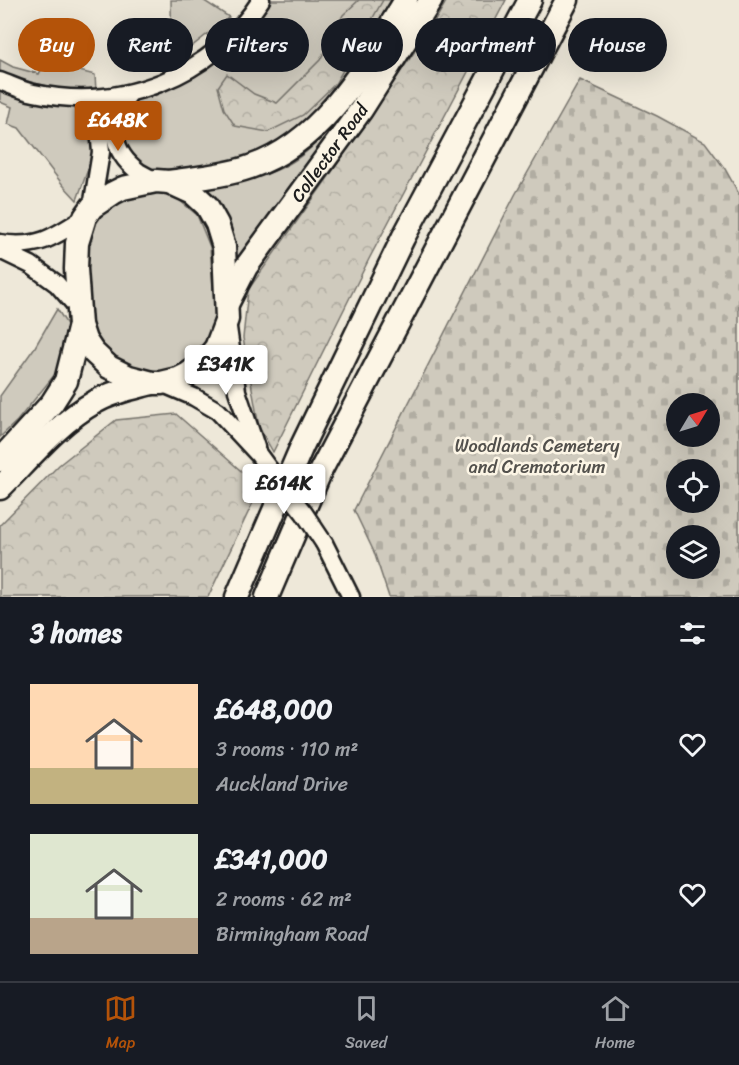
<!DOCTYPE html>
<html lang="en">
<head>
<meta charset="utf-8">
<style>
  body { margin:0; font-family:Sriracha,sans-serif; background:#242831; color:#f1f3f6; height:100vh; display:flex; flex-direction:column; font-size:22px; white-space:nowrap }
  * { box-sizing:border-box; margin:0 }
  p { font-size:20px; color:#9ea1a6 }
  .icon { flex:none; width:33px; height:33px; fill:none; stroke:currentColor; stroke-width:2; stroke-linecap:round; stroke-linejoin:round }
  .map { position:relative; height:597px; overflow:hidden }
  .sheet { display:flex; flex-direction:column; background:#171b24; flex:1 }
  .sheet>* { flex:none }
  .top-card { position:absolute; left:18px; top:18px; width:704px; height:54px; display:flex; gap:12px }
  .needle { width:39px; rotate:52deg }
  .tools { position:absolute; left:666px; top:393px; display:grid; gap:12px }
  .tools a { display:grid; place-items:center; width:54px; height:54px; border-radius:50%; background:#171b24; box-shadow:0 6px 24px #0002; font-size:30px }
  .price { position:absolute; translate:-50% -51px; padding:0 14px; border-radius:6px; background:#fff; color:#222; font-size:20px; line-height:39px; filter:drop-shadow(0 2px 3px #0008) }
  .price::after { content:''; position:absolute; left:50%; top:36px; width:18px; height:14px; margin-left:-9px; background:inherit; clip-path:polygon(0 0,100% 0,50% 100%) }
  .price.selected { background:#b45309; color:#fff }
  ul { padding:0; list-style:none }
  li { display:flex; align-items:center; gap:18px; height:150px; padding:0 30px }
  li span { display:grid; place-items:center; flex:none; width:168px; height:120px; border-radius:0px; color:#555 }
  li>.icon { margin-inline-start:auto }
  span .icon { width:72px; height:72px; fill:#fffc; stroke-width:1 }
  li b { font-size:26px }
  h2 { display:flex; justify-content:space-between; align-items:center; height:72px; padding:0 30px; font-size:26px }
  .chip { padding:0 21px; border-radius:27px; background:#171b24; box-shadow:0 6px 24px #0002; font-size:21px; line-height:54px }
  .chip.selected { background:#b45309; color:#fff }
  .dock { display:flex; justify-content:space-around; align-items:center; height:84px; border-top:2px solid #363941; background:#171b24; font-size:16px; color:#9ea1a6 }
  .dock a { display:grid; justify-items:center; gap:3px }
  .dock .selected { color:#b45309 }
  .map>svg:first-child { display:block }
</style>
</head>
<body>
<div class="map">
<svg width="739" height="597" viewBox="0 0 739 597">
  <defs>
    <pattern id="forest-crowns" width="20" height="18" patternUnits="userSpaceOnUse" patternTransform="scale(1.5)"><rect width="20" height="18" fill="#cfcabd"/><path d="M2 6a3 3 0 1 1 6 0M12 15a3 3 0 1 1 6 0" fill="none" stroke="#b1ada2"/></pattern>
    <pattern id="cemetery-stones" width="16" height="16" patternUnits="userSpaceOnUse" patternTransform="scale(1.5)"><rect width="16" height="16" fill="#cfcabd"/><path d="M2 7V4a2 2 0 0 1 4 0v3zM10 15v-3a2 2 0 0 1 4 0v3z" fill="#b1ada2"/></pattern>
  </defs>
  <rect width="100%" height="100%" fill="#eee8d9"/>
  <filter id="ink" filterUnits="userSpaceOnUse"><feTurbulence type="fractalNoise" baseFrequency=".0167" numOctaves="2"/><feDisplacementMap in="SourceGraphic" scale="12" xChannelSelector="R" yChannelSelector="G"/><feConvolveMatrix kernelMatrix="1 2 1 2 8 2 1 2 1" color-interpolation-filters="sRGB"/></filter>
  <g filter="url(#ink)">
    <g fill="#cfcabd" stroke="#76736c" stroke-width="1.5">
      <polygon points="171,0 203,0 229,17 172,62"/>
      <polygon points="268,0 396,0 336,95 273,148 208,171 154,171 139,165 122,144 120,120 125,108 135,100 152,97 197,75 245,36"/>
      <polygon points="0,60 13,67 39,74 45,62 95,75 96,91 69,91 0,75"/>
      <polygon points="0,89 74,108 85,116 92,130 93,155 77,200 63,185 19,128 8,124 12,107 0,102"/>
      <path d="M 338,122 L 235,271 L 232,240 L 224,212 L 200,188 C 226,183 256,180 281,168 C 303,158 320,139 338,122 Z"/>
      <polygon points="160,192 179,200 197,215 210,247 215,316 210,332 196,357 178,367 156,375 118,366 88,331 84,250 90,226 106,208 125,198"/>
      <polygon points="57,309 68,326 56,373 17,421 0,437 0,396 35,347"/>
    </g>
    <g fill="url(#forest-crowns)" stroke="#76736c" stroke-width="1.5">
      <polygon points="359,0 383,0 335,84 303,115 268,132 235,126 224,109 218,87 227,74 254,94 277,103 320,60 343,15"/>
      <polygon points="447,0 506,0 369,259 273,452 259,427 243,338 248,290 327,179 430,29"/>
      <polygon points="176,414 248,477 257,494 208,597 0,597 0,525 59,465 116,420"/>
    </g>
    <path fill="url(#cemetery-stones)" stroke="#76736c" stroke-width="1.5" fill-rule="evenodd" d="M 580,80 L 657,116 L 705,142 L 725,169 L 739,194 L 739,597 L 389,597 L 374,552 L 354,510 L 515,195 ZM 676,404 L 710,404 L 710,436 L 676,436 ZM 676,470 L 710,470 L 710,502 L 676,502 ZM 676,536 L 710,536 L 710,568 L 676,568 Z"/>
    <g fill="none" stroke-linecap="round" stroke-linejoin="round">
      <g stroke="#1c1c1c" stroke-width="21">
        <g id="secondary">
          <path d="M 0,81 C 11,85 23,91 34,93 C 122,112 212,76 261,0"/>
          <path d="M 129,94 C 108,121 110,151 139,172 C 144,175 150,178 156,181"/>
          <polyline points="92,98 99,129 101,152 92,207"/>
          <path d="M 0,243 C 38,249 54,237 85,217"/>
          <polyline points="0,250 31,265 57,284 78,308"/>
          <polyline points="227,321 237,391 256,447"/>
          <polyline points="161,383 194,397 218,411 258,454 269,469"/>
          <polyline points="324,543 351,597"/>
        </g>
      </g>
      <g stroke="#1c1c1c" stroke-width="27">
        <g id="highway">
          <polygon points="156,181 169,182 193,193 207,206 217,224 224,247 227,319 216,348 204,362 188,374 178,379 161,383 152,383 129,377 109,367 93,352 85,340 80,325 76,269 77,243 85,217 92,207 113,193 123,188"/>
          <path d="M 169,182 C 196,178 224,176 250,167 C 325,142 367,63 406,0"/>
          <path id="s1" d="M 227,304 L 246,267 L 361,110 L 431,0"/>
          <polyline points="0,460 52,403 66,381 80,325"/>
          <path d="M 0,488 C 29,459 59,422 95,402 C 112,392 133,388 152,383"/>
          <polyline points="237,597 302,446 403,238 530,0"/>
          <polyline points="267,597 321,470 567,0"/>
        </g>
      </g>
      <use href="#secondary" stroke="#fcf5e5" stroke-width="16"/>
      <use href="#highway" stroke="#fcf5e5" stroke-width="22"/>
      <g stroke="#1c1c1c" stroke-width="21" stroke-linecap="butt">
        <polyline id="secondary-bridge" points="269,469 304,513 324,543"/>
      </g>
      <use href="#secondary-bridge" stroke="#fcf5e5" stroke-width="16"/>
    </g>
  </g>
  <g text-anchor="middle" stroke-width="5" stroke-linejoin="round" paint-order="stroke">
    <g font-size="18" fill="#1c1c1c" stroke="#fcf5e5">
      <text dy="6" stroke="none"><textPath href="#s1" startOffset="183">Collector Road</textPath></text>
    </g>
    <g font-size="18" fill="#52504c" stroke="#fcf5e5">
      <text x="537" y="452">Woodlands Cemetery<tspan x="537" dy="21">and Crematorium</tspan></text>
    </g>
  </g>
</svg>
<div class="tools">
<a><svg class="needle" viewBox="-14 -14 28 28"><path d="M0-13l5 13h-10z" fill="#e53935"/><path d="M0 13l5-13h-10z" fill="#9ea1a6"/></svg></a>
<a><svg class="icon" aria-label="locate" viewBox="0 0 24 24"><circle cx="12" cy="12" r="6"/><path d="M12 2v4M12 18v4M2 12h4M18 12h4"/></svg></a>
<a><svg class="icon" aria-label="layers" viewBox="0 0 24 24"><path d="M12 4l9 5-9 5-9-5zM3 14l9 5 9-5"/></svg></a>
</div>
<b class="price selected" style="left:118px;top:152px">£648K</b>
<b class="price" style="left:226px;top:396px">£341K</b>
<b class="price" style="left:284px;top:515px">£614K</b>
<div class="top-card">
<a class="chip selected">Buy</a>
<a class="chip">Rent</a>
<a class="chip">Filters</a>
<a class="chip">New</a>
<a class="chip">Apartment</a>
<a class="chip">House</a>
</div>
</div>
<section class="sheet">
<h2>3 homes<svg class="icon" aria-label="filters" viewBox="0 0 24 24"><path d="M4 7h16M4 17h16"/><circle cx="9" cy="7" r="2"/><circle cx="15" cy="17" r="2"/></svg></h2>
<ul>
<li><span style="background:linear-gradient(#ffd9b3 70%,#c2b280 0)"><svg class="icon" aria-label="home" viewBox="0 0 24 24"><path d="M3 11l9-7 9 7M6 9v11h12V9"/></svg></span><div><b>£648,000</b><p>3 rooms · 110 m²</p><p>Auckland Drive</p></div><svg class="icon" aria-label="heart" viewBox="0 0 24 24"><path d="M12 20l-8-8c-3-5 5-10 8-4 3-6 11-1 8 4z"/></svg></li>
<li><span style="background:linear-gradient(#dfe7d0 70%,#b9a48a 0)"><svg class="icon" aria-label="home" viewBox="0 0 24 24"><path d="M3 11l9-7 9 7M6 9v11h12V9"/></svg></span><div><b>£341,000</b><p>2 rooms · 62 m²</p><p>Birmingham Road</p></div><svg class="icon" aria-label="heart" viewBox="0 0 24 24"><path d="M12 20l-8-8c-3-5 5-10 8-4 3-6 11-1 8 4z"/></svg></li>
</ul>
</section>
<nav class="dock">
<a class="selected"><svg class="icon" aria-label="map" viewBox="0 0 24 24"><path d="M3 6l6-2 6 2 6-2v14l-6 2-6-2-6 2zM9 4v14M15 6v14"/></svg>Map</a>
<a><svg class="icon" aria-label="saved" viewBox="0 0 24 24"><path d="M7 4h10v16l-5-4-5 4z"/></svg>Saved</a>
<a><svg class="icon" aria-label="home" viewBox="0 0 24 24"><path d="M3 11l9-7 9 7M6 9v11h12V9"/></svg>Home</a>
</nav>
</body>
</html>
